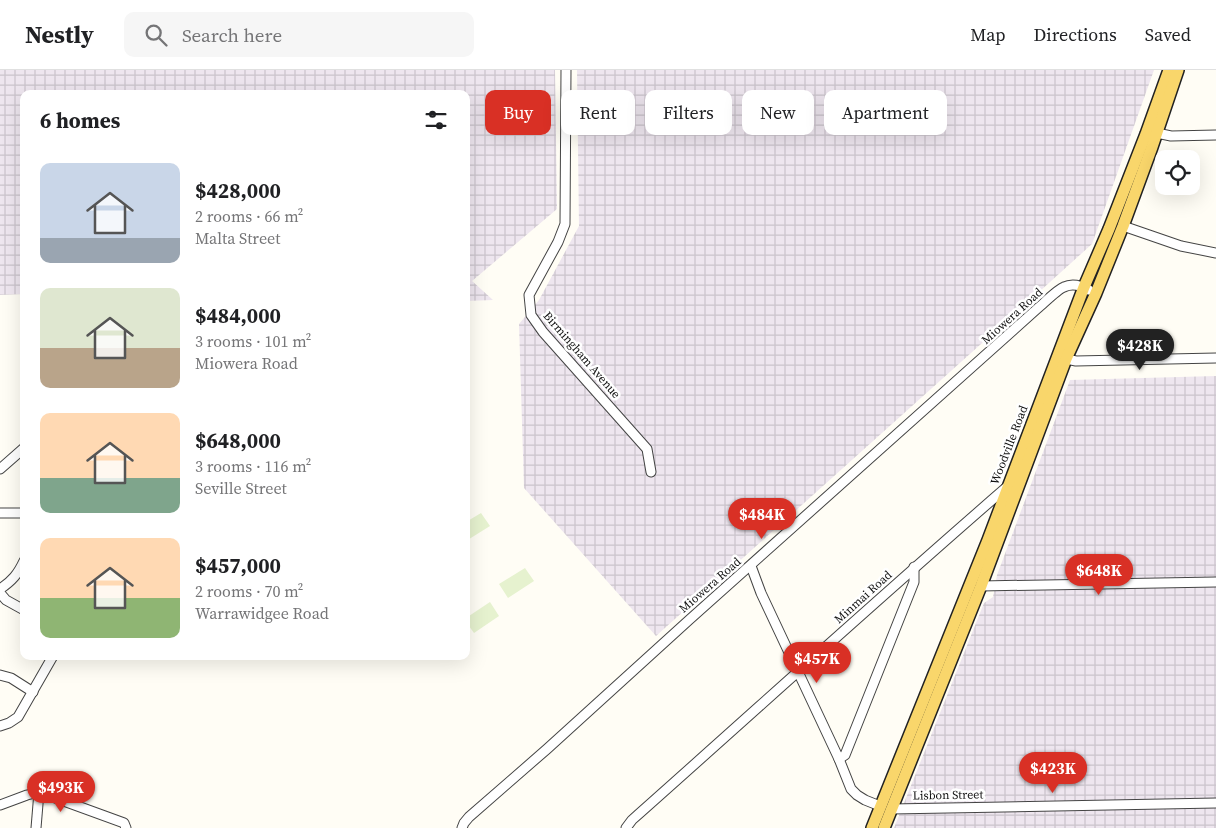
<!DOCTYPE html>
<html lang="en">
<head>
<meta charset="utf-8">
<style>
  body { margin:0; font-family:"Source Serif 4",serif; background:#f6f6f6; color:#202124; height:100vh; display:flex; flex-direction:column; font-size:19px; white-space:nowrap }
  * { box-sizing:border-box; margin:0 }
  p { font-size:16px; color:#757577 }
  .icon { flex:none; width:28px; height:28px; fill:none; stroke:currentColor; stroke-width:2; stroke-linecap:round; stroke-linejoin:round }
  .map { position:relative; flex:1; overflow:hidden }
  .sheet { position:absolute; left:20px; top:20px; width:450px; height:570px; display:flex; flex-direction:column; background:#fff; border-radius:10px; box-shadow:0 5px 20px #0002 }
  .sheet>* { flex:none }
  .guide { position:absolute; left:485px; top:20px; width:475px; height:45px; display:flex; gap:10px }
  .controls { position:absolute; left:1155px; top:80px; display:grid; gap:10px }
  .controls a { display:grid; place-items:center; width:45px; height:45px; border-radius:10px; background:#fff; box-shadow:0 5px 20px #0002; font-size:25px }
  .price { position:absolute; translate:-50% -42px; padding:0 11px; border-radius:18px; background:#d93025; color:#fff; font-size:16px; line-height:32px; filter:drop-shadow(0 1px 2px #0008) }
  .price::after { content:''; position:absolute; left:50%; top:30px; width:15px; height:11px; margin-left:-8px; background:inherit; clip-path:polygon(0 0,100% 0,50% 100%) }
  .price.active { background:#222; color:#fff }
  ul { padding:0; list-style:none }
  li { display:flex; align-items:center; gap:15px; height:125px; padding:0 20px }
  li span { display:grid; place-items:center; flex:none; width:140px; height:100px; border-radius:10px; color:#555 }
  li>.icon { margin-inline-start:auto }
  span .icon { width:60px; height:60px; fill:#fffc; stroke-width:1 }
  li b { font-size:21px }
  h2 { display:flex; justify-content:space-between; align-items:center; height:60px; padding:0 20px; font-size:21px }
  .pill { padding:0 18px; border-radius:10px; background:#fff; box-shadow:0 5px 20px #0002; font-size:18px; line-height:45px }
  .pill.active { background:#d93025; color:#fff }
  header { display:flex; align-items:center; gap:30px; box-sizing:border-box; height:70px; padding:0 25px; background:#fff; border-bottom:1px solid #e0e0e0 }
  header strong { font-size:24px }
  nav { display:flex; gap:28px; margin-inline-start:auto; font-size:18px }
  .search { width:350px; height:45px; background:#f6f6f6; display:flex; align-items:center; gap:12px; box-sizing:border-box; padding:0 18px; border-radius:10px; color:#757577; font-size:19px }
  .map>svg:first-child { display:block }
</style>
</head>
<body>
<header>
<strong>Nestly</strong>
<div class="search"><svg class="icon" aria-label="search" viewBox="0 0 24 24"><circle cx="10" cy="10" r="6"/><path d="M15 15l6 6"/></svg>Search here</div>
<nav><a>Map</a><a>Directions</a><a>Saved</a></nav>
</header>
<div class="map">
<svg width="1216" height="758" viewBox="0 0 1216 758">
  <defs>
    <pattern id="industrial-grid" width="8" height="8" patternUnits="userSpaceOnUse" patternTransform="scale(1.25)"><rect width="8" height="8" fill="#eee6ef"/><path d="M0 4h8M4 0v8" fill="none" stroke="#cbc4cc"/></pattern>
  </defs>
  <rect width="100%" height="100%" fill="#fffdf5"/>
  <g fill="url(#industrial-grid)">
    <polygon points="0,0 555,0 557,139 472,211 493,230 466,231 466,24 24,24 24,224 0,225"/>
    <polygon points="577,0 1154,0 1092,174 1039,222 656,566 524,418 519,254 539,230 579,156"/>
    <polygon points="1216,306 1216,758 894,758 984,533 993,527 997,505 1070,310"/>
  </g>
  <g fill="#e6f2cf">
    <polygon points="481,443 490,456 466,471 466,452"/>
    <polygon points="525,498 534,511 508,528 499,514"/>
    <polygon points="490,532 499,546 474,563 466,552 466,548"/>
  </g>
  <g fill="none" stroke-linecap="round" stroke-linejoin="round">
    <g stroke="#444" stroke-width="11">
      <g id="minor">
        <polyline points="566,0 565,154 558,172 529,225 531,245 543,262 647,379 651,402"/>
        <polyline points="1152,62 1171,66 1216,65"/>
        <polyline points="1123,156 1181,176 1216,183"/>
        <polyline points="1066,289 1076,291 1216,288"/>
        <polyline points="0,399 24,378"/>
        <polyline points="0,443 24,443"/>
        <polyline points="751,496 761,523 839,689 851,719 857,725 865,730 880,736"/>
        <polyline points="981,516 1216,512"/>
        <path d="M 0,519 C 12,511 18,504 24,491"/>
        <polyline points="0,523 6,530 24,540"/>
        <polyline points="0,605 11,608 33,622"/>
        <polyline points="0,656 9,653 18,647 53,586"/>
        <polyline points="839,689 845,685 914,512 914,497"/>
        <polyline points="0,735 27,725 39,722 124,753 126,758"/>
        <polyline points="891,739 1216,733"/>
        <polyline points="36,758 39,722"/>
        <path d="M 462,758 L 464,753 L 469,747 L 547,679 L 689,550 L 1038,238 C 1044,233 1058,219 1064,217 C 1072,213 1082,216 1089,220"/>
        <path d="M 626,758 L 632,750 C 757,639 881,526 1008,416"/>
      </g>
    </g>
    <g stroke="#222" stroke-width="14">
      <g id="major">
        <polyline points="872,758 988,470 1084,217 1109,159 1146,64 1169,0"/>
        <polyline points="884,758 981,516 1066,289 1096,223 1123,156 1152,77 1178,0"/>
      </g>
    </g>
    <use href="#minor" stroke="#fff" stroke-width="9"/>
    <use href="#major" stroke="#f9d66b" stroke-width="11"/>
  </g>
  <g text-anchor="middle" stroke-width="5" stroke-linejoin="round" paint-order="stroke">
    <g font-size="12" fill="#111" stroke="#fff">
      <text transform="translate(1012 246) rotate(-42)" y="4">Miowera Road</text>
      <text transform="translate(582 285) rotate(49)" y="4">Birmingham Avenue</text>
      <text transform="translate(1009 375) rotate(-69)" y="4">Woodville Road</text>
      <text transform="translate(710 515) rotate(-41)" y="4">Miowera Road</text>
      <text transform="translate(863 527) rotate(-42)" y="4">Minmai Road</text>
      <text transform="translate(948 725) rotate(-1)" y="4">Lisbon Street</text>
    </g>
  </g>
</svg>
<div class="controls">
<a><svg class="icon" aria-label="locate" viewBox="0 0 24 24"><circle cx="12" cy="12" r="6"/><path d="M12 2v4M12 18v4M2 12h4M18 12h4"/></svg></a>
</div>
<b class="price active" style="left:1140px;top:301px">$428K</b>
<b class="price" style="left:762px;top:470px">$484K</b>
<b class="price" style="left:1099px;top:526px">$648K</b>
<b class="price" style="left:817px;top:614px">$457K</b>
<b class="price" style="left:1053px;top:724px">$423K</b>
<b class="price" style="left:61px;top:743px">$493K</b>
<div class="guide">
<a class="pill active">Buy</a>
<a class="pill">Rent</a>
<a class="pill">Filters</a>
<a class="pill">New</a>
<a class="pill">Apartment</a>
</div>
<section class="sheet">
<h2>6 homes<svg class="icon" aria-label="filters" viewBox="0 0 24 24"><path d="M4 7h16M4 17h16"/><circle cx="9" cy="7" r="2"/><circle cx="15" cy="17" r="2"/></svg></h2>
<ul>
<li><span style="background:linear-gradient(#c9d6e8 75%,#9aa5b1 0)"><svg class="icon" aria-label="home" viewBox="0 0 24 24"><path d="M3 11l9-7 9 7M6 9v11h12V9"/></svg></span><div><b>$428,000</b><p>2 rooms · 66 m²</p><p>Malta Street</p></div></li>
<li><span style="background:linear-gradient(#dfe7d0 60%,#b9a48a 0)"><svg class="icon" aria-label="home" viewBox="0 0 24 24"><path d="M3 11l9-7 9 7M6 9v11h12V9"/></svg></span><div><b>$484,000</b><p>3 rooms · 101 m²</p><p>Miowera Road</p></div></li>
<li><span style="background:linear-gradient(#ffd9b3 65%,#7fa58c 0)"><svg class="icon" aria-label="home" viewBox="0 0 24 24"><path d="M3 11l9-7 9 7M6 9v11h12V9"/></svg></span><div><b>$648,000</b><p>3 rooms · 116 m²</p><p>Seville Street</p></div></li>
<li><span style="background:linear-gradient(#ffd9b3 60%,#8fb573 0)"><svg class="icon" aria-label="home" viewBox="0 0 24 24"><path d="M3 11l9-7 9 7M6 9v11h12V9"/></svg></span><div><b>$457,000</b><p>2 rooms · 70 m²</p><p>Warrawidgee Road</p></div></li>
</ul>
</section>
</div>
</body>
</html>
